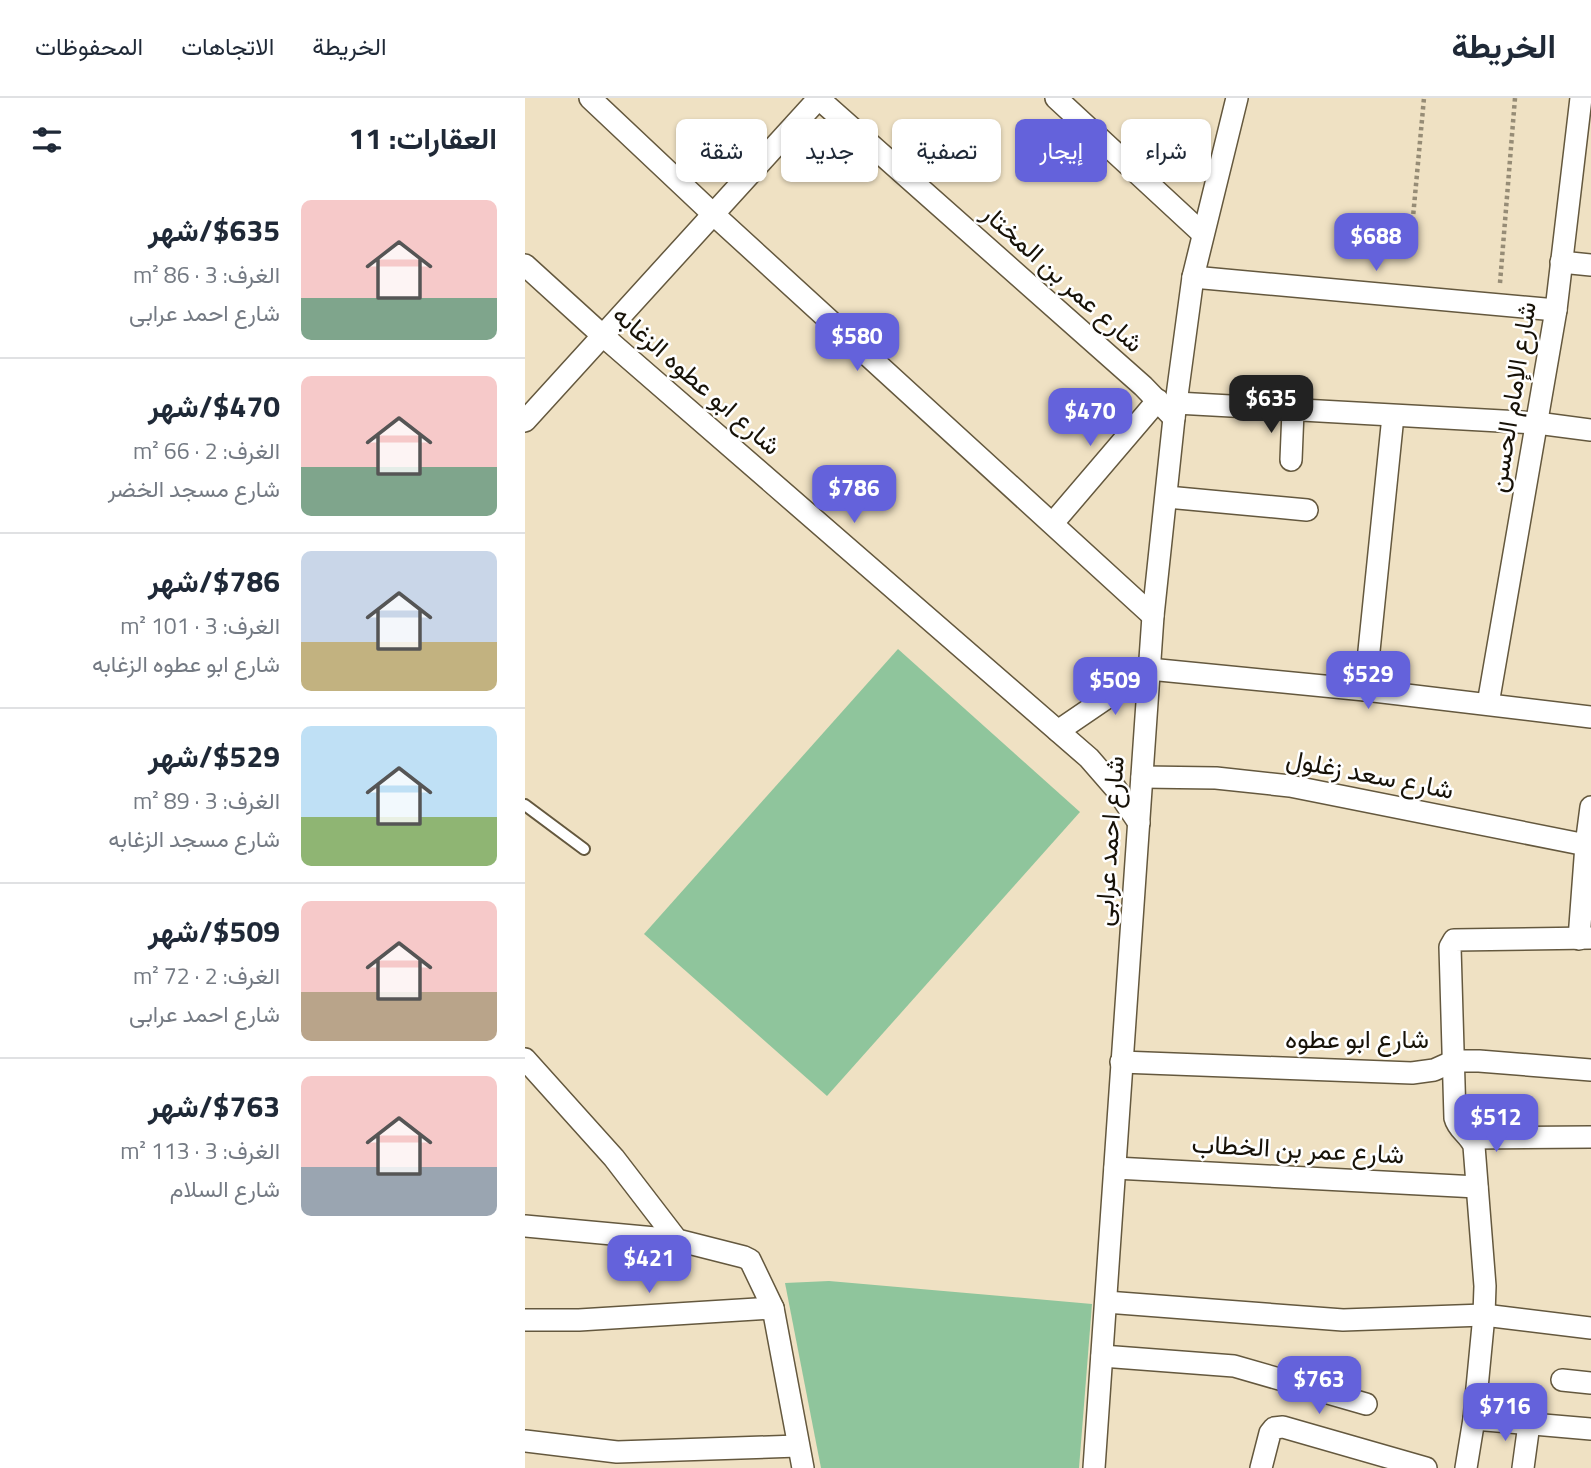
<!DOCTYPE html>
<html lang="ar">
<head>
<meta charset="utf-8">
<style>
  body { margin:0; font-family:"Titillium Web",Vazirmatn,sans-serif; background:#f6f6f7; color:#1f2937; direction:rtl; height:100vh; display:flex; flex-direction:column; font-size:26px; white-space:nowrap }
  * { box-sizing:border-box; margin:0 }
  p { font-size:23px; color:#747a83 }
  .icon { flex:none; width:38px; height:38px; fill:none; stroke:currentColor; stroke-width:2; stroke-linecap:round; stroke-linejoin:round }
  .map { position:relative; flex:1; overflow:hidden; direction:ltr }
  .panel { display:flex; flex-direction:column; background:#fff; width:525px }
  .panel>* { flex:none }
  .hud { position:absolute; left:21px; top:21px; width:665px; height:63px; direction:rtl; display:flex; gap:14px }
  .price { position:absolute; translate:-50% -60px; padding:0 16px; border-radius:14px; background:#6462db; color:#fff; font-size:23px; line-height:46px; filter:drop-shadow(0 2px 4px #0008) }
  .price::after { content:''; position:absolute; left:50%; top:42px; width:21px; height:16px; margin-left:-10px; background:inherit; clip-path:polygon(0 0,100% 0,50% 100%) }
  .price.selected { background:#222; color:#fff }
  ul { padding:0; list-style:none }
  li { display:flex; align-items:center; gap:21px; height:175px; padding:0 28px }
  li+li { border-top:2px solid #e0e1e3 }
  li span { display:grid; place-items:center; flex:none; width:196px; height:140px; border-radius:10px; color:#555 }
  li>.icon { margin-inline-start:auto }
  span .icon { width:84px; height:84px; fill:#fffc; stroke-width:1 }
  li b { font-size:30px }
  h2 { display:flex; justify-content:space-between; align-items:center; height:84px; padding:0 28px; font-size:30px }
  .pill { padding:0 24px; border-radius:10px; background:#fff; box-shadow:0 2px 5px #0004; font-size:24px; line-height:63px }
  .pill.selected { background:#6462db; color:#fff }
  header { display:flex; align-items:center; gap:42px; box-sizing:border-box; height:98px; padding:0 35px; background:#fff; border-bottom:2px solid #e0e1e3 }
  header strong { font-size:33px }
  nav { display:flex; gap:38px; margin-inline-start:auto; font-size:24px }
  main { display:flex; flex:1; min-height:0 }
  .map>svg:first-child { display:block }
</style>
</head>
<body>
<header>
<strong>الخريطة</strong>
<nav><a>الخريطة</a><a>الاتجاهات</a><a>المحفوظات</a></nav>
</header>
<main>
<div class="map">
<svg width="1066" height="1370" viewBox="0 0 1066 1370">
  <rect width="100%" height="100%" fill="#efe1c3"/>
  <g fill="#8fc59c">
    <polygon points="373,551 555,714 302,998 119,836"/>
    <polygon points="304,1183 567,1206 554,1370 296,1370 260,1185"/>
  </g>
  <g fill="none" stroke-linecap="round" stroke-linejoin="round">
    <g stroke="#64583e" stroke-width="14">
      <polyline id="lane" points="0,707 59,751"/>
    </g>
    <g stroke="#64583e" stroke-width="24">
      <g id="street">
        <polyline points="65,0 187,115 628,518"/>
        <polyline points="293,0 618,288 649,320"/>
        <polyline points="531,0 678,136"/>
        <polyline points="1036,164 1066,167"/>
        <polyline points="0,167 77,237 564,660 591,691 614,725"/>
        <polyline points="668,179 1031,212"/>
        <polyline points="651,305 1012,325 1066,332"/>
        <polyline points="0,323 294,0"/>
        <polyline points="766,362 768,313"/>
        <polyline points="642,399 782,412"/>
        <polyline points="528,425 633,302"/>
        <polyline points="840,592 868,318"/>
        <polyline points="963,606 1031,212 1056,0"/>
        <polyline points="533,633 624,571 840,592 1066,619"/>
        <polyline points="617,679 691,680 765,688 1061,747"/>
        <polyline points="1054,841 1061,747 1066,709"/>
        <polyline points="0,961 89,1060 152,1142 219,1159 225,1162 248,1210 278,1370"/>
        <polyline points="596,964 887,975 909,972 929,963 954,963 1066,972"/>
        <polyline points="946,1040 1066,1039"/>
        <polyline points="590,1070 952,1089"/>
        <polyline points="0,1128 152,1142"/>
        <polyline points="581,1204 818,1222 959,1217 1066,1230"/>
        <polyline points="0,1222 54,1222 248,1210"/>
        <polyline points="577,1258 709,1268 841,1306"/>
        <polyline points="1037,1282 1066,1285"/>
        <polyline points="949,1321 1066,1331"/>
        <polyline points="0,1343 92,1354 273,1348"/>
        <polyline points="569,1370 628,518 649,320 668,179 712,0"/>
        <polyline points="736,1370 745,1335 749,1330 758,1329 901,1370"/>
        <path d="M 941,1370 L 949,1321 L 959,1217 L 960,1188 L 949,1048 C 944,1036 933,1032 930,1020 L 925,849 L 929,842 L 1066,840"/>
        <polyline points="998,1370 1004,1326"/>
      </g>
    </g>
    <g stroke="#968c76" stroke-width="4.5" stroke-dasharray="3.5 3.5" stroke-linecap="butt">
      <polyline points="887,130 899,0"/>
      <polyline points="975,185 990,0"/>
    </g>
    <use href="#lane" stroke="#fff" stroke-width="10"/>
    <use href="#street" stroke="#fff" stroke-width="21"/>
  </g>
  <g text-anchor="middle" stroke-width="5" stroke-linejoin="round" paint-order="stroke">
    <g font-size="26" fill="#171208" stroke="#fff">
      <text transform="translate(538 180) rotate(42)" y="9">شارع عمر بن المختار</text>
      <text transform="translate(172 282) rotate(41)" y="9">شارع ابو عطوه الزغابه</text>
      <text transform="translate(987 299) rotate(-81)" y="9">شارع الإمام الحسن</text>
      <text transform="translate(845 676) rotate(11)" y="9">شارع سعد زغلول</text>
      <text transform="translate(584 743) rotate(-86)" y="9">شارع احمد عرابى</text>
      <text x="832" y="950">شارع ابو عطوه</text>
      <text transform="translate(773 1051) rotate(3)" y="9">شارع عمر بن الخطاب</text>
    </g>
  </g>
</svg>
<b class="price" style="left:851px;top:175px">$688</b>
<b class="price" style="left:332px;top:275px">$580</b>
<b class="price selected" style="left:746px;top:337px">$635</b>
<b class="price" style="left:565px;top:350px">$470</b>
<b class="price" style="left:329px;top:427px">$786</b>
<b class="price" style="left:843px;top:613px">$529</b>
<b class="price" style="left:590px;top:619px">$509</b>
<b class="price" style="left:971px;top:1056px">$512</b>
<b class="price" style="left:124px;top:1197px">$421</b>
<b class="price" style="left:794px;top:1318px">$763</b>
<b class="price" style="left:980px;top:1345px">$716</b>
<div class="hud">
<a class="pill">شراء</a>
<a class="pill selected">إيجار</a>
<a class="pill">تصفية</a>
<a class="pill">جديد</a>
<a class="pill">شقة</a>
</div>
</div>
<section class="panel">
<h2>العقارات: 11<svg class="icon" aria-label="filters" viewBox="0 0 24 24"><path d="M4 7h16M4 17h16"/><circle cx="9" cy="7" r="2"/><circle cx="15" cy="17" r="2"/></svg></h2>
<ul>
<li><span style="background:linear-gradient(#f6c9c9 70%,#7fa58c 0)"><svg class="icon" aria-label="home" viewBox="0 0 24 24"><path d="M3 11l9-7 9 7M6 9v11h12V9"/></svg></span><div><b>$635/شهر</b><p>الغرف: 3 · 86 m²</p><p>شارع احمد عرابى</p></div></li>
<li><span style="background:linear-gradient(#f6c9c9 65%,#7fa58c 0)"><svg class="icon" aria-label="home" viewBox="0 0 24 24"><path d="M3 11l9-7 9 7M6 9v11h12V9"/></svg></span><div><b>$470/شهر</b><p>الغرف: 2 · 66 m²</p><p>شارع مسجد الخضر</p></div></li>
<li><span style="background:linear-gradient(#c9d6e8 65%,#c2b280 0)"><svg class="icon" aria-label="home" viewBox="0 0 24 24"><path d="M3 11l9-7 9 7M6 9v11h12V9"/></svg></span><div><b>$786/شهر</b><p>الغرف: 3 · 101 m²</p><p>شارع ابو عطوه الزغابه</p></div></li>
<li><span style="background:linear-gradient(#bfe0f5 65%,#8fb573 0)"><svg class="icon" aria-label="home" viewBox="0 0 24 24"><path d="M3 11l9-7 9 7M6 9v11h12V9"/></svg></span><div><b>$529/شهر</b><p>الغرف: 3 · 89 m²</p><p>شارع مسجد الزغابه</p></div></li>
<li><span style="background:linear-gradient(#f6c9c9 65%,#b9a48a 0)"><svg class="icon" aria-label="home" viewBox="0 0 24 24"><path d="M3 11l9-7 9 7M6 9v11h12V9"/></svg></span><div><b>$509/شهر</b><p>الغرف: 2 · 72 m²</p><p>شارع احمد عرابى</p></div></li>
<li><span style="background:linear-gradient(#f6c9c9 65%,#9aa5b1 0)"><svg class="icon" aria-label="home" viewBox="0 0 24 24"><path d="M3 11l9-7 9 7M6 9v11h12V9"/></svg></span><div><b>$763/شهر</b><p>الغرف: 3 · 113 m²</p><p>شارع السلام</p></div></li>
</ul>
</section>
</main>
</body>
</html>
